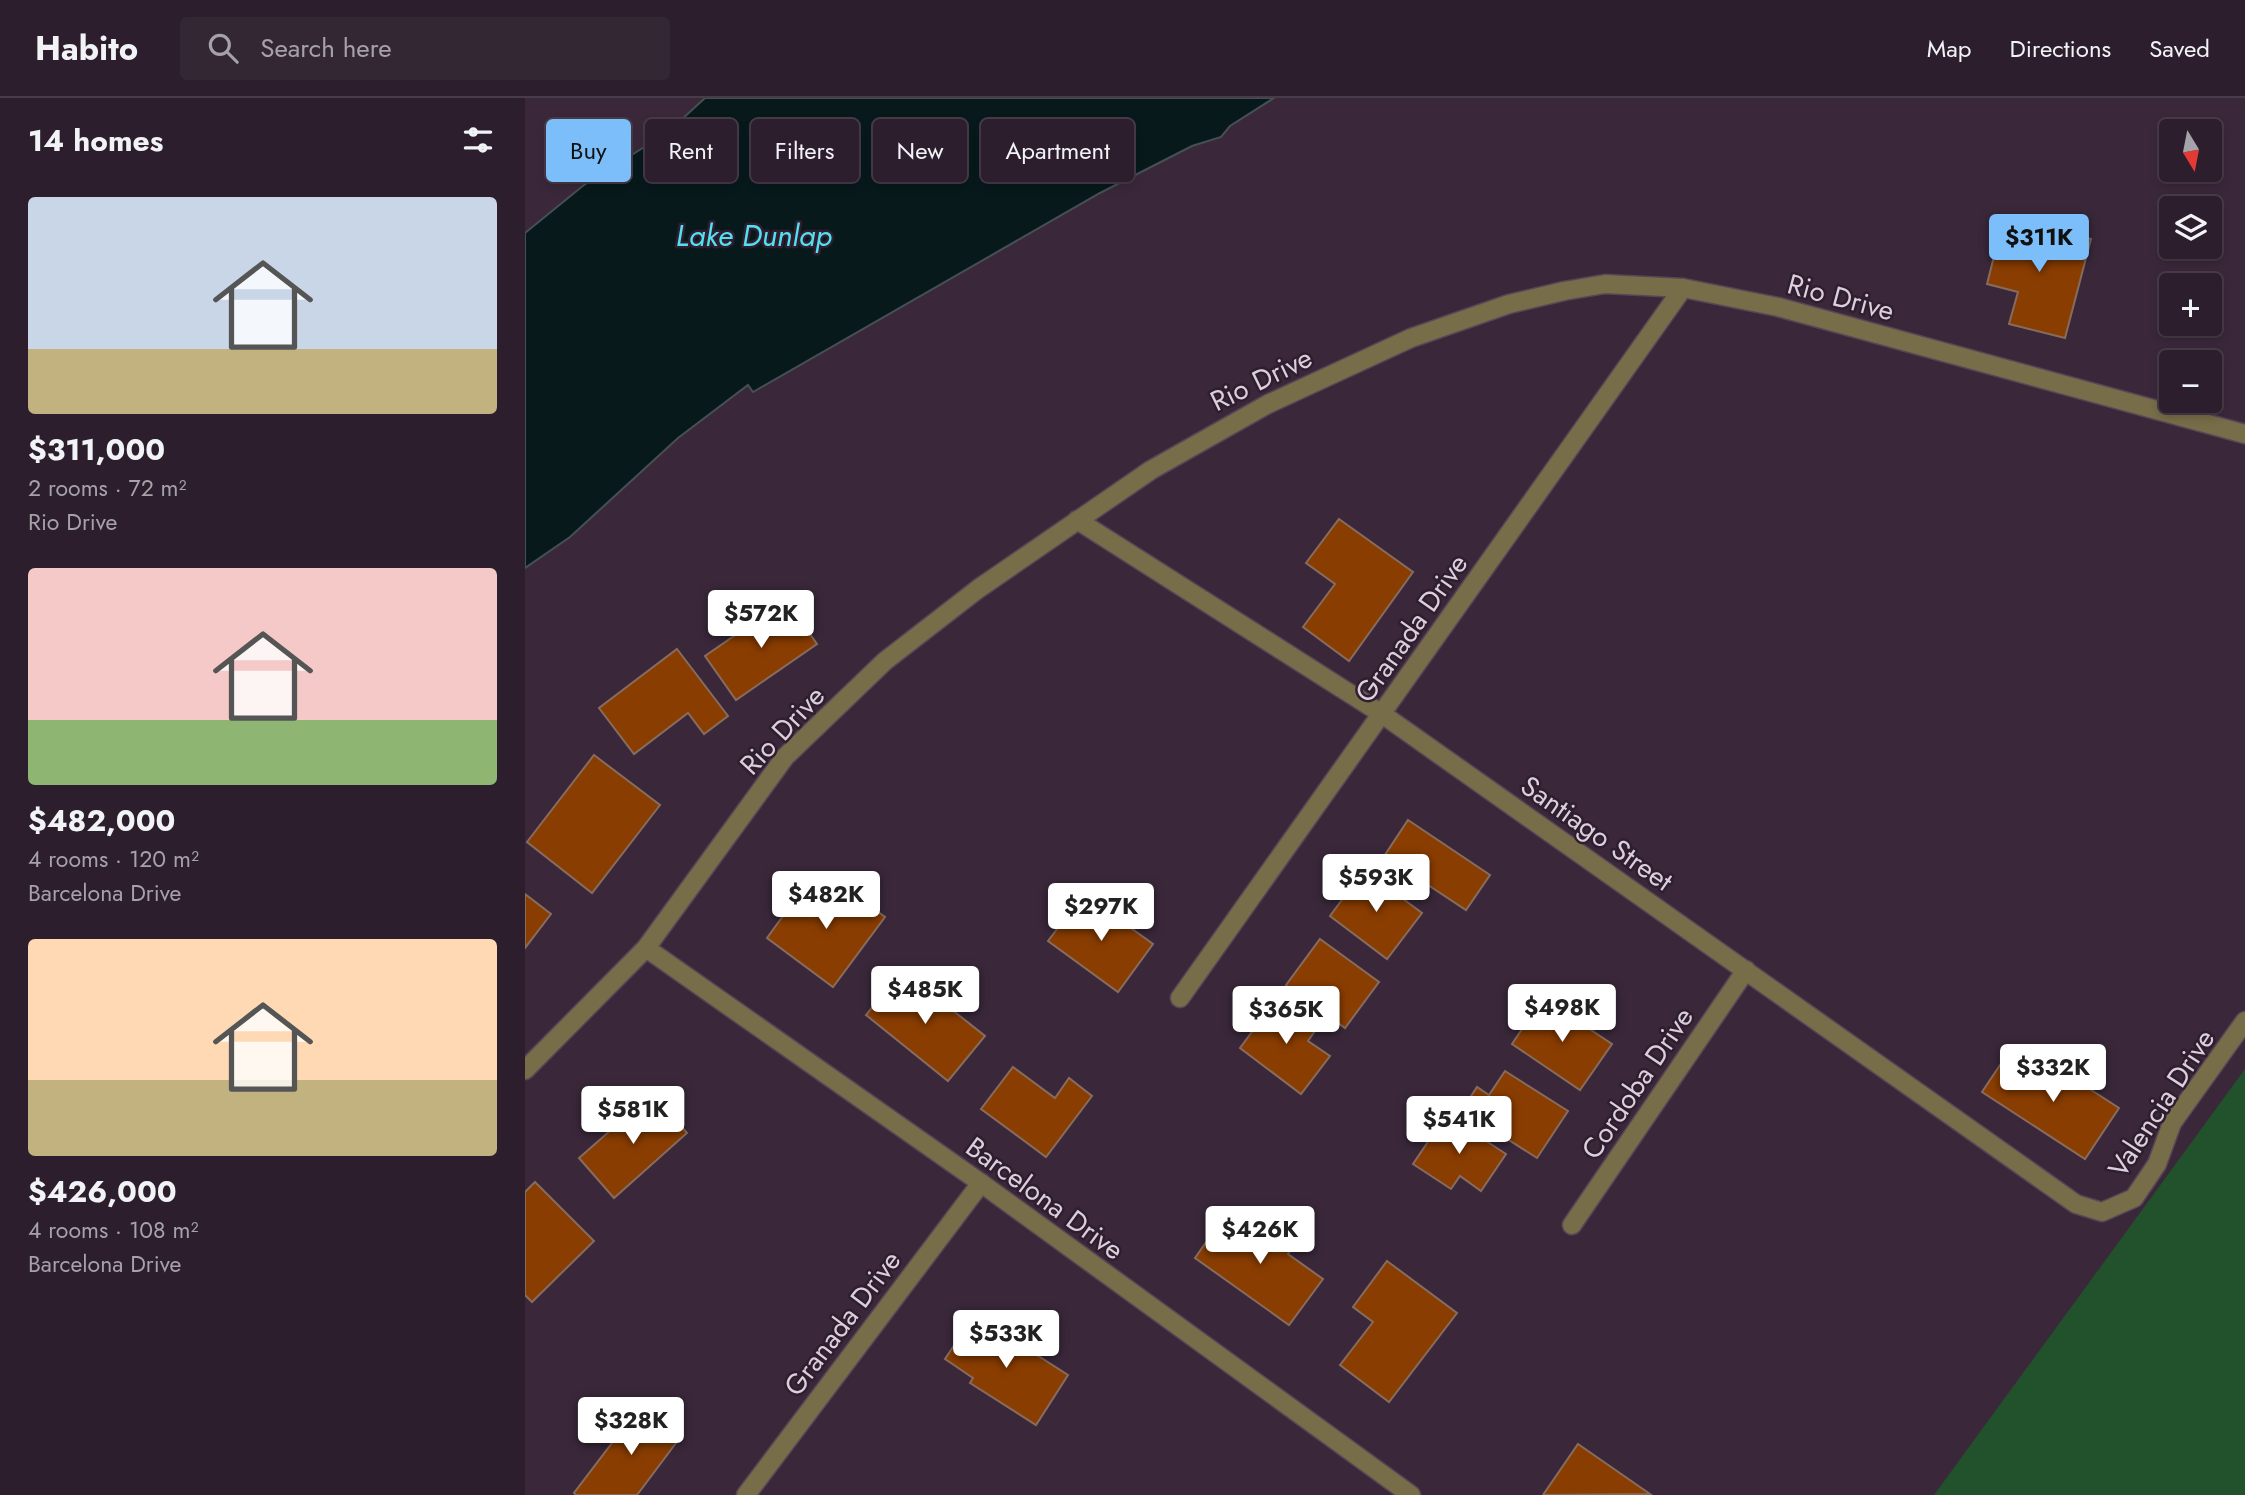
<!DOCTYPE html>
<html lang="en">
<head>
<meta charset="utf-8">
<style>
  body { margin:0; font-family:Jost,sans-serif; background:#342734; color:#f1f3f6; height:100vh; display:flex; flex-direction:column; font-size:26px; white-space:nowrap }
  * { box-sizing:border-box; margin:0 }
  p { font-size:23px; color:#a6a2a9 }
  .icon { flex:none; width:38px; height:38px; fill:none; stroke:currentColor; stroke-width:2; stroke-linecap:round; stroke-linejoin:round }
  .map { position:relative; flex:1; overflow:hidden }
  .details { display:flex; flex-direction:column; background:#2c1e2c; width:525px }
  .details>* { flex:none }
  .hud { position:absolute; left:21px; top:21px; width:665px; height:63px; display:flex; gap:14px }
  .needle { width:46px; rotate:170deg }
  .controls { position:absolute; left:1634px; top:21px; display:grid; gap:14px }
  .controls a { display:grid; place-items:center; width:63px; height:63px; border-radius:7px; background:#2c1e2c; box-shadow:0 4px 10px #0003,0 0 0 2px #483c48; font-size:35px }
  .price { position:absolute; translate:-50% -60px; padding:0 16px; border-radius:7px; background:#fff; color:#222; font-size:23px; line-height:46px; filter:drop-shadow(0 2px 4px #0008) }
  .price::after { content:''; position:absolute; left:50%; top:42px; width:21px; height:16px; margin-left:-10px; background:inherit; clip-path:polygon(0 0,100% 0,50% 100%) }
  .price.selected { background:#7cbef9; color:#111 }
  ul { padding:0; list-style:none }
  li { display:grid; align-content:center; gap:14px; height:371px; padding:0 28px }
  li span { display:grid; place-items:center; height:217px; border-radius:7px; color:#555 }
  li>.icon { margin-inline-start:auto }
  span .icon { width:126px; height:126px; fill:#fffc; stroke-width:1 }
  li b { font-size:30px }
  h2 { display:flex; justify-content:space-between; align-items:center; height:84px; padding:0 28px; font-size:30px }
  .chip { padding:0 24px; border-radius:7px; background:#2c1e2c; box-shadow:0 4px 10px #0003,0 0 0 2px #483c48; font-size:24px; line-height:63px }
  .chip.selected { background:#7cbef9; color:#111 }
  header { display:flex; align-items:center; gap:42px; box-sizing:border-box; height:98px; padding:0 35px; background:#2c1e2c; border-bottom:2px solid #483c48 }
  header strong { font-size:33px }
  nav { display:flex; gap:38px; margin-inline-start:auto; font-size:24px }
  .search { width:490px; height:63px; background:#342734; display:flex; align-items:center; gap:18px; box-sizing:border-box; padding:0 24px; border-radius:7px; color:#a6a2a9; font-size:26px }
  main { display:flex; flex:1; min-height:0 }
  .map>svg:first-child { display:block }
</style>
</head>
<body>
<header>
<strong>Habito</strong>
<div class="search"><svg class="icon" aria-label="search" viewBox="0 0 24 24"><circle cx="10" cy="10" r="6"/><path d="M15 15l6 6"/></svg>Search here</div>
<nav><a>Map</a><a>Directions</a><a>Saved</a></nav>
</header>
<main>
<section class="details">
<h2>14 homes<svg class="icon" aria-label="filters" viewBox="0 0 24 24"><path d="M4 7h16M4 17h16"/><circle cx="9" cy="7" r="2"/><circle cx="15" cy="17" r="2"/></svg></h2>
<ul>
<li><span style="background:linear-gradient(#c9d6e8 70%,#c2b280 0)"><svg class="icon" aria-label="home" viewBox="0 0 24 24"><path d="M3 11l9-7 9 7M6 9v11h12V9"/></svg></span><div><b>$311,000</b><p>2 rooms · 72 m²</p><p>Rio Drive</p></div></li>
<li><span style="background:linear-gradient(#f6c9c9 70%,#8fb573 0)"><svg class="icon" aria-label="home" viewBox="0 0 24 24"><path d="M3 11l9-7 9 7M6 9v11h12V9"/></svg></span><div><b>$482,000</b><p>4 rooms · 120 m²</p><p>Barcelona Drive</p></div></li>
<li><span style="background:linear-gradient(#ffd9b3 65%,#c2b280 0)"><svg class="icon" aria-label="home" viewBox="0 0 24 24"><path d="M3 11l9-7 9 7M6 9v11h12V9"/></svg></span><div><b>$426,000</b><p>4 rooms · 108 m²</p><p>Barcelona Drive</p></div></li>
</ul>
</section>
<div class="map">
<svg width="1720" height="1397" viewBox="0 0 1720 1397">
  <rect width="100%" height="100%" fill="#3a283a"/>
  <polygon fill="#21522c" points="1720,971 1720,1397 1409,1397"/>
  <polygon fill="#07191b" stroke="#465054" stroke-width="2" points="180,0 749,0 705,28 696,39 667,48 575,95 228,294 223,287 153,340 45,439 0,470 0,135 59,87 143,34"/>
  <g fill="#8a3d00" stroke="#876c5e" stroke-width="2">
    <polygon points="1479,119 1566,141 1540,240 1484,226 1493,194 1462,186"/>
    <polygon points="814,421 888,474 824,563 778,529 810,486 781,465"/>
    <polygon points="261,502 292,546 211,602 180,558"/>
    <polygon points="152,551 203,618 179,636 163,615 109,656 74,610"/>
    <polygon points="69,657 135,707 67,795 2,744"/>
    <polygon points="883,722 965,777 941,812 897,783 890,793 852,769"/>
    <polygon points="839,772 897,815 862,861 805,818"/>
    <polygon points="282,785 307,803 318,788 360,819 308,889 242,840"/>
    <polygon points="0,796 26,816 0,850"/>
    <polygon points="559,796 628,846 593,894 523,843"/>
    <polygon points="795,841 854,884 820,930 761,887"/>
    <polygon points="377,872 460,938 423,983 341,917"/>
    <polygon points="752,900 792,930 783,943 805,958 776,996 715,950"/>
    <polygon points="1018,900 1087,946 1055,992 987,946"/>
    <polygon points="1479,961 1507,978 1518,961 1594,1010 1560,1061 1457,994"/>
    <polygon points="488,969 530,1000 544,980 567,998 521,1059 456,1011"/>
    <polygon points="980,973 1043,1013 1012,1060 937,1012 952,989 964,997"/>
    <polygon points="128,995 162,1035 89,1100 54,1060"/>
    <polygon points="921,1017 981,1056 956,1093 935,1078 926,1091 888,1066"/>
    <polygon points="10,1084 69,1143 7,1204 0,1197 0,1094"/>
    <polygon points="703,1113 735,1136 746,1123 773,1142 763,1156 798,1181 764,1227 670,1160"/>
    <polygon points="862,1163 932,1215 864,1304 815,1267 848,1224 828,1209"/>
    <polygon points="449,1217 543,1277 511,1327 445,1285 448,1280 420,1261"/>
    <polygon points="116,1307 157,1337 112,1397 51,1397 49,1395"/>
    <polygon points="1053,1346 1125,1396 1018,1397"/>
  </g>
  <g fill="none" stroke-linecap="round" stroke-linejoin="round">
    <g stroke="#574657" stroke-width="21">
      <g id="minor">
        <polyline points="552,422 857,616 1551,1106 1577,1114 1609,1100 1632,1066 1647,1025 1720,923"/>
        <polyline points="121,850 456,1085 886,1397"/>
        <polyline points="655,900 1158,190"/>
        <polyline points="0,972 121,850 260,659 360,563 453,491 626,372 743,306 886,240 984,206 1039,193 1080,186 1158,190 1253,209 1720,336"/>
        <polyline points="1047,1127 1221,872"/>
        <polyline points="221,1397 456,1085"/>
      </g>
    </g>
    <use href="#minor" stroke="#776d48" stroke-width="18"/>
  </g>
  <g text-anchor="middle" stroke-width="5" stroke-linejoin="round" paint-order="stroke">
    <g font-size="28" fill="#dacfda" stroke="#2f1e30">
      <text transform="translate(1316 199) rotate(15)" y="10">Rio Drive</text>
      <text transform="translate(736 281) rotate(-26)" y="10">Rio Drive</text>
      <text transform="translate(886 530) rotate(-55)" y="10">Granada Drive</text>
      <text transform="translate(257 632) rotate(-47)" y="10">Rio Drive</text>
      <text transform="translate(1072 735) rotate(35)" y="10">Santiago Street</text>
      <text transform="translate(1112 985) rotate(-56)" y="10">Cordoba Drive</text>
      <text transform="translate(1636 1005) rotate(-57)" y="10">Valencia Drive</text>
      <text transform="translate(520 1100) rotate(36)" y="10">Barcelona Drive</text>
      <text transform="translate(317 1225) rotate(-53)" y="10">Granada Drive</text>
    </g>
    <g font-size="30" font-style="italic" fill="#51e1f0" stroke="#2f1e30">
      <text x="229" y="148">Lake Dunlap</text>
    </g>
  </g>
</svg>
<div class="controls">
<a><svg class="needle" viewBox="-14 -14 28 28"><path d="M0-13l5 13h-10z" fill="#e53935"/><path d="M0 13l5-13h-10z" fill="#a6a2a9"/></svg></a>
<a><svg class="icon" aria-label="layers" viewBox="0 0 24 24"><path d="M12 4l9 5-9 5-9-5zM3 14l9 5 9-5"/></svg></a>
<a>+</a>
<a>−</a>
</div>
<b class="price selected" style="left:1514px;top:176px">$311K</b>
<b class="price" style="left:236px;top:552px">$572K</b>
<b class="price" style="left:851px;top:816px">$593K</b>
<b class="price" style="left:301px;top:833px">$482K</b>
<b class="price" style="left:576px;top:845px">$297K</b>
<b class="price" style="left:400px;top:928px">$485K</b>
<b class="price" style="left:1037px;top:946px">$498K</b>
<b class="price" style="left:761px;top:948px">$365K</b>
<b class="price" style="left:1528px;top:1006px">$332K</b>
<b class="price" style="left:108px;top:1048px">$581K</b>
<b class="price" style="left:934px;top:1058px">$541K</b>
<b class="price" style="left:735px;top:1168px">$426K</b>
<b class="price" style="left:481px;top:1272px">$533K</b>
<b class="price" style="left:106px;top:1359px">$328K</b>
<div class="hud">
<a class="chip selected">Buy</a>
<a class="chip">Rent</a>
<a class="chip">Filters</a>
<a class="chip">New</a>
<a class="chip">Apartment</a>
</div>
</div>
</main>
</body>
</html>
